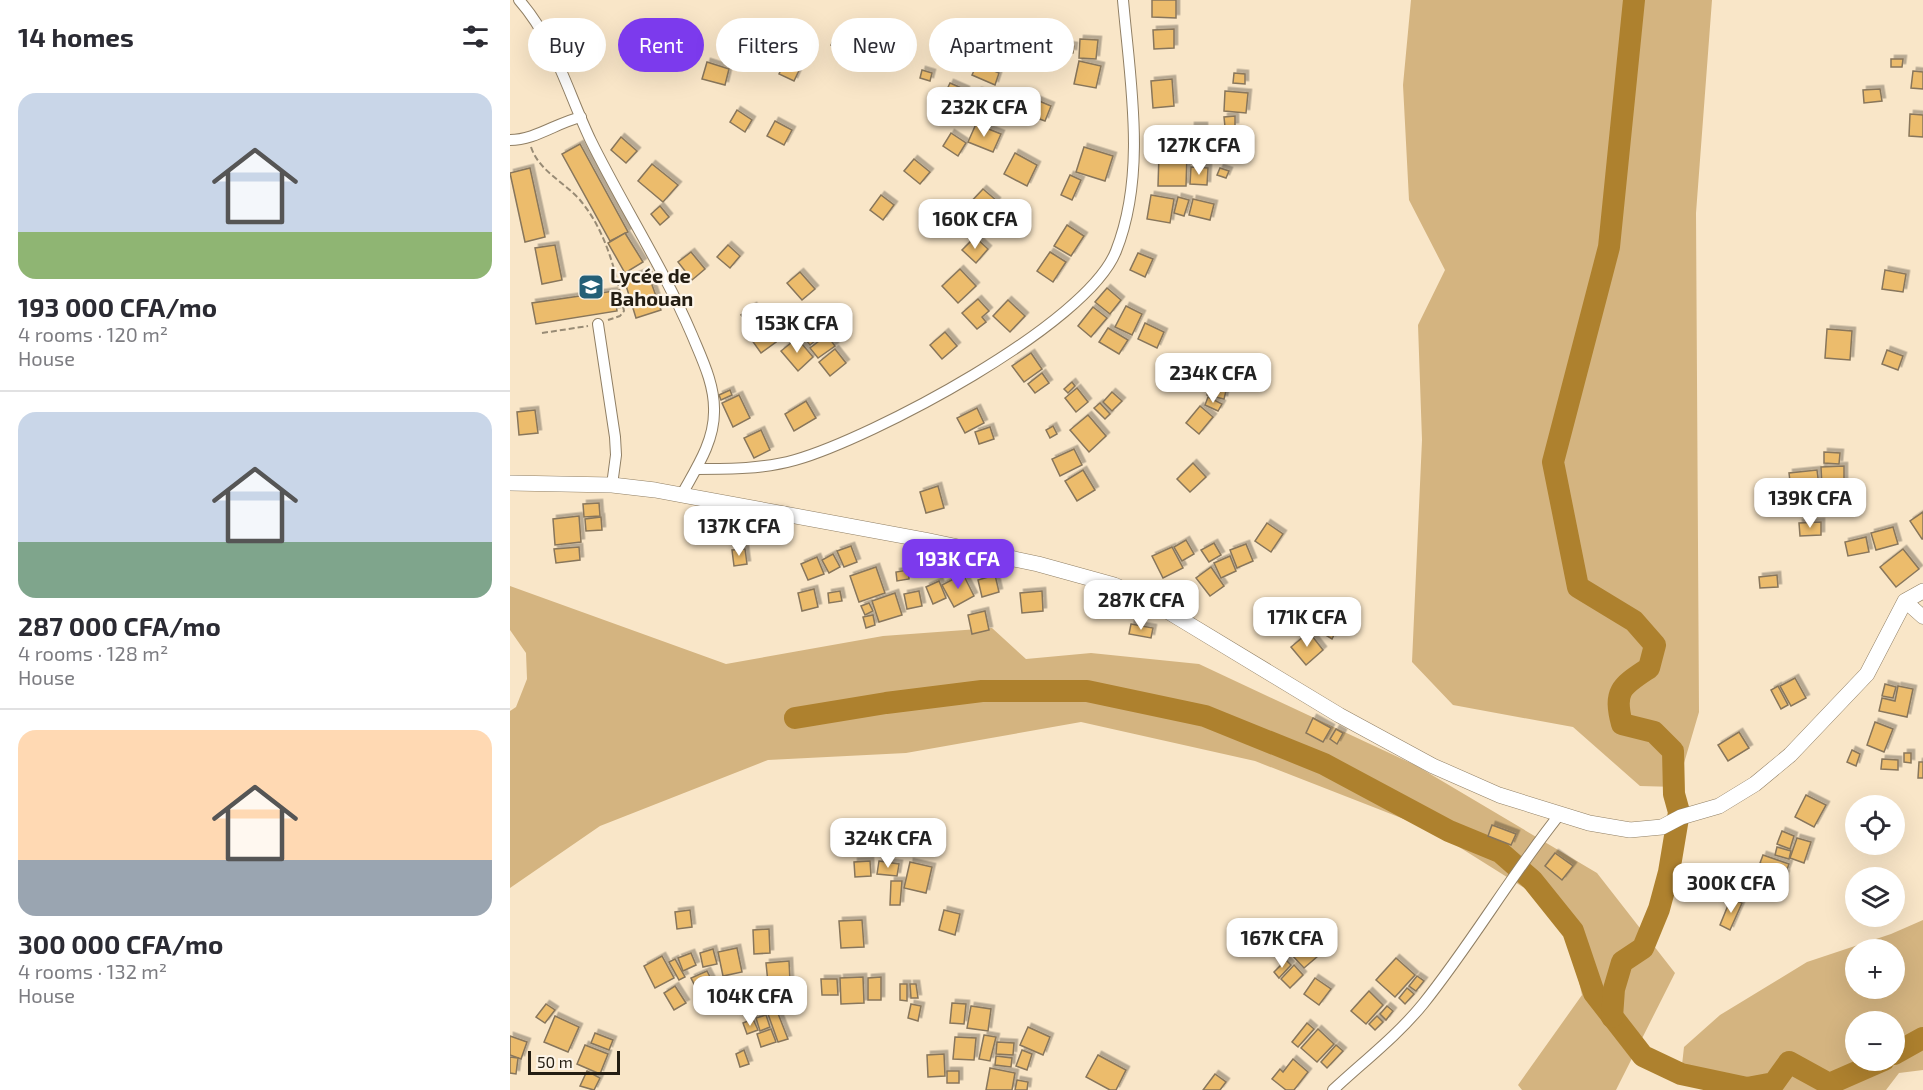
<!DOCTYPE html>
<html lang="en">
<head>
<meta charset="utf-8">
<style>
  body { margin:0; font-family:"Exo 2",sans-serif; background:#f7f7f7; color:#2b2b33; height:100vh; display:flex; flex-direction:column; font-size:22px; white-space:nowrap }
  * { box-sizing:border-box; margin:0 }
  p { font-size:20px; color:#7c7c81 }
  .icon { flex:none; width:33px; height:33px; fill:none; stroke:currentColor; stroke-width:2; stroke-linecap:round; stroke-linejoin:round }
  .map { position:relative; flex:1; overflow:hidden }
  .sheet { display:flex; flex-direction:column; background:#fff; width:510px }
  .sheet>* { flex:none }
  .top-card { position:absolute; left:18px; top:18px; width:570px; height:54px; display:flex; gap:12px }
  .controls { position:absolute; left:1335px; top:795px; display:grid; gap:12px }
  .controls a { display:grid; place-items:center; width:60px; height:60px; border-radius:50%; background:#fff; box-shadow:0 6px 24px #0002; font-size:30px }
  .scale { position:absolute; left:18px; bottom:15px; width:92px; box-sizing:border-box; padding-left:6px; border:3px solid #241d12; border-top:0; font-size:16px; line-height:21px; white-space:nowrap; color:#241d12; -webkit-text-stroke:4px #fdf5e9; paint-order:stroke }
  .price { position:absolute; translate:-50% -51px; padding:0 14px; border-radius:12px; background:#fff; color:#222; font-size:20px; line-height:39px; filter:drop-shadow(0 2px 3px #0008) }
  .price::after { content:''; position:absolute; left:50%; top:36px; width:18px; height:14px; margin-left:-9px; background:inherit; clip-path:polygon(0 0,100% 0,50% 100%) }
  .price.selected { background:#7c3aed; color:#fff }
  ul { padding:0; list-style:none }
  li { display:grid; align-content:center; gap:12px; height:318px; padding:0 18px }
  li+li { border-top:2px solid #e1e1e2 }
  li span { display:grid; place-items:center; height:186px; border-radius:18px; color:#555 }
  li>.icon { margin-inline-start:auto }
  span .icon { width:108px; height:108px; fill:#fffc; stroke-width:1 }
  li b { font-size:26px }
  h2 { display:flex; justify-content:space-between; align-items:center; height:72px; padding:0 18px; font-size:26px }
  .chip { padding:0 21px; border-radius:27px; background:#fff; box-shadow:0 6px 24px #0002; font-size:21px; line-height:54px }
  .chip.selected { background:#7c3aed; color:#fff }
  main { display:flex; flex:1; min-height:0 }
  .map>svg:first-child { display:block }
</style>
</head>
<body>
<main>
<section class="sheet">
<h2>14 homes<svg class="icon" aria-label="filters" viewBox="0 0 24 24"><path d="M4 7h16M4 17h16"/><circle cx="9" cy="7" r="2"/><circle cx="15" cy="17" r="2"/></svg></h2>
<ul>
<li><span style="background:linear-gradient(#c9d6e8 75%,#8fb573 0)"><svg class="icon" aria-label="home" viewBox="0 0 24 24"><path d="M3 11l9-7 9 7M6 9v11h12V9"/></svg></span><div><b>193 000 CFA/mo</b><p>4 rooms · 120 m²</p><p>House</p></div></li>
<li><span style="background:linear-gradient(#c9d6e8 70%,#7fa58c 0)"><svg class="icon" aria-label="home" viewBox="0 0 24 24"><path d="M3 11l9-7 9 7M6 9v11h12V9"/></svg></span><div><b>287 000 CFA/mo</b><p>4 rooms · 128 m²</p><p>House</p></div></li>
<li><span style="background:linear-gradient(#ffd9b3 70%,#9aa5b1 0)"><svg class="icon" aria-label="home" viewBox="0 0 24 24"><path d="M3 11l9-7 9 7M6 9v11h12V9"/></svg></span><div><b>300 000 CFA/mo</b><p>4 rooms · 132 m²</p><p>House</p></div></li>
</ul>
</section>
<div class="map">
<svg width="1413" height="1090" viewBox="0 0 1413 1090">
  <defs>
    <filter id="shadow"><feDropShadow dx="3.5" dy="-3.5" stdDeviation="0" flood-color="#0004"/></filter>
  </defs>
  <rect width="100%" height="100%" fill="#f9e6c8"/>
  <g fill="#d4b480" fill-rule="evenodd">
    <polygon points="901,0 1202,0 1186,213 1189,712 1167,787 1130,786 1063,727 943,705 902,662 912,440 908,325 935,270 899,200 893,85"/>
    <polygon points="0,586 216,664 373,636 482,628 516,659 581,653 689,664 905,765 1087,873 1165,973 1106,1090 1012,1090 1008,1085 1072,995 1054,913 922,830 745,761 571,722 396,753 258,760 90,826 0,888 0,711 6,707 17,679 16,653 0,630"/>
    <path d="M 1413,920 L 1413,1070 L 1389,1073 L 1376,1090 L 1196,1090 L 1171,1074 L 1174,1047 L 1210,1015 L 1297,962 L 1381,934 ZM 1346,950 L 1384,950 L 1384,988 L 1346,988 ZM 1346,1022 L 1384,1022 L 1384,1060 L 1346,1060 Z"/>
  </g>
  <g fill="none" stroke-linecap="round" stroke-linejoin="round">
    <g stroke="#ae812e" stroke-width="22">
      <polyline points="285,718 376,703 472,691 577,691 695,716 814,764 939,831 990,852 1022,880 1063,931 1084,993 1133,1056 1171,1074 1237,1088 1264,1083 1279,1062 1319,1084 1374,1060"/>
      <path d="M 1102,1017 L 1104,989 L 1112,962 L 1133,948 L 1149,909 L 1159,872 L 1169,812 L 1164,794 L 1163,751 L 1144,732 L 1112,724 C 1103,690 1112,686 1139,668 L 1145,645 L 1124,621 L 1068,587 L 1043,462 L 1099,247 L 1124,0"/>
      <polyline points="1384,1054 1413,1038"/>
    </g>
  </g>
  <g fill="#ecbc6c" stroke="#88765b" stroke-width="1.5" filter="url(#shadow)">
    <polygon points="642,0 666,0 666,18 642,17"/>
    <polygon points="664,29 664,48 644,49 643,30"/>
    <polygon points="328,30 346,39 340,53 321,45"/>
    <polygon points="570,39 588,40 586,59 569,58"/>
    <polygon points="555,44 564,46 563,53 554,52"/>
    <polygon points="250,51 263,57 258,71 244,65"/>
    <polygon points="277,57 292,64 284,81 269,74"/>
    <polygon points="1381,59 1393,59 1392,67 1381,67"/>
    <polygon points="569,61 591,66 586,88 564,84"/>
    <polygon points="197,62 219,69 215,85 192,79"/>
    <polygon points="467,64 489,73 485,85 462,75"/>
    <polygon points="412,70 422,73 420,81 410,78"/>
    <polygon points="1403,71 1413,72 1413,89 1401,88"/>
    <polygon points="724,73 735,74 735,84 723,83"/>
    <polygon points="662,79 664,106 643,108 641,81"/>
    <polygon points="440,83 456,90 448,107 432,100"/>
    <polygon points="1370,89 1372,101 1354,103 1353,90"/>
    <polygon points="468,91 479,94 477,103 466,100"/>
    <polygon points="715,91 738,93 736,113 714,111"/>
    <polygon points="522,98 541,106 535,121 516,114"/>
    <polygon points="227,110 242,120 235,132 220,122"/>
    <polygon points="1400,114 1413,115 1413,137 1399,136"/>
    <polygon points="725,116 725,126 715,127 714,117"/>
    <polygon points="265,121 282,130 274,145 257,136"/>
    <polygon points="466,124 491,134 483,152 458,142"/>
    <rect x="681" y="126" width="13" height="15"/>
    <polygon points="441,133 456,143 448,156 433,146"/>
    <polygon points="111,137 127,151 116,163 101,150"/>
    <polygon points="70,144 118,232 100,241 52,154"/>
    <polygon points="685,144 693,144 694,159 685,159"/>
    <polygon points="574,147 603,156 595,181 566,172"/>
    <polygon points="505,153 527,165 517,186 494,174"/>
    <polygon points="649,154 677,154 676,186 648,186"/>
    <polygon points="404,159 420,172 410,184 394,171"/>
    <polygon points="142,164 168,185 153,202 128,181"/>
    <polygon points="681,167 698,168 697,185 680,184"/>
    <polygon points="20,168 35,237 15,242 0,173"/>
    <polygon points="710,168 719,171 716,178 707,175"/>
    <polygon points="560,175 571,180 562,200 551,195"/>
    <polygon points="473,189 487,201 472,217 458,205"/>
    <polygon points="371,195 384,205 373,220 360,210"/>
    <polygon points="641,195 664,199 660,223 637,219"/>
    <polygon points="668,197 679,200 674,216 664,213"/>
    <polygon points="683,199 704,204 700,220 679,215"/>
    <polygon points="150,206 159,217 150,225 141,214"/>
    <polygon points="557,225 574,236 561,256 544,246"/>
    <polygon points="115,233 133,262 115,273 98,243"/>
    <polygon points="465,237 478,249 466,263 452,250"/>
    <polygon points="45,245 52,280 32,284 25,248"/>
    <polygon points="218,245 230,256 220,268 207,257"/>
    <polygon points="181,252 195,269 182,280 168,262"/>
    <polygon points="540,252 556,262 543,282 527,271"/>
    <polygon points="628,253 643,259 635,277 620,270"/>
    <polygon points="450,269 466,286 448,303 432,286"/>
    <polygon points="1375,270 1396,274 1393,292 1372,289"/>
    <polygon points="137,271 151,310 126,318 114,279"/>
    <polygon points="290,272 305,289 292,300 277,283"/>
    <polygon points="597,288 611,300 600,314 585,302"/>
    <polygon points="104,291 107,311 26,324 22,303"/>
    <polygon points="468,299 479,311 472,317 476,322 467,329 452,313"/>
    <polygon points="498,300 515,316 500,332 483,316"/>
    <polygon points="243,306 250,316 239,325 231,315"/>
    <polygon points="616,306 632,314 622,335 605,327"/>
    <polygon points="583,307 597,318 581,337 568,326"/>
    <polygon points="306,318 317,331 300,345 289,332"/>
    <polygon points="635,323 654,332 647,348 628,339"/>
    <polygon points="255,328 266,342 251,353 241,339"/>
    <polygon points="598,328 618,340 609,354 589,342"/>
    <polygon points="1317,329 1342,331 1340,360 1315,358"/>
    <polygon points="435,332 447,346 432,359 420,345"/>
    <polygon points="317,335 325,346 308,358 300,348"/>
    <polygon points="287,338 303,357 288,371 271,351"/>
    <polygon points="325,349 336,363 320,376 309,362"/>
    <polygon points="1377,350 1393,356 1388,370 1372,364"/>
    <polygon points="521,353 532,369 514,382 502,366"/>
    <polygon points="681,360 699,365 695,380 677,375"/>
    <polygon points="703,370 717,374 713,388 699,384"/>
    <polygon points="532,373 539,383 525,393 518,384"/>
    <polygon points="562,382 565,386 558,393 554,389"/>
    <polygon points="699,387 716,391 714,399 697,395"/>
    <polygon points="567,388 578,402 566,412 555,398"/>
    <polygon points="220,390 222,395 211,400 209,395"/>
    <polygon points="602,392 612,401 602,411 593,402"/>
    <polygon points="229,395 240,418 223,427 212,403"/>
    <polygon points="698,397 712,404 708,411 695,405"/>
    <polygon points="296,401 306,418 284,431 275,414"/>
    <polygon points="590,403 600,414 595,419 584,408"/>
    <polygon points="690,406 703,417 689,434 676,423"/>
    <polygon points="467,408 474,423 455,433 447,418"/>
    <polygon points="25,410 28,433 9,435 7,412"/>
    <polygon points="578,415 596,436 579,452 560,430"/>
    <polygon points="543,426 547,434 540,438 536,430"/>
    <polygon points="480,427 484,439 469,444 465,432"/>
    <polygon points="251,430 260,450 244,458 234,438"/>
    <polygon points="564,449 572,465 550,476 542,459"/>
    <polygon points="1314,452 1330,453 1329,464 1314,463"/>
    <polygon points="683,463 696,477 680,492 667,479"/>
    <polygon points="1334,466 1334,486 1312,487 1311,467"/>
    <polygon points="573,470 585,490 567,501 555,481"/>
    <polygon points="1307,470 1310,494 1282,498 1279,473"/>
    <polygon points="428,486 434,508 416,513 410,492"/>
    <polygon points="89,503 90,516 74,517 73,504"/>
    <polygon points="1413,512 1413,539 1412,539 1400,521"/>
    <polygon points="69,516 71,542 45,545 43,519"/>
    <polygon points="91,517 92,530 76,531 75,519"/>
    <polygon points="1311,522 1311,535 1290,536 1289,523"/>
    <polygon points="757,523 773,534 761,552 745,541"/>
    <polygon points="1383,527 1388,544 1366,550 1361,533"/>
    <polygon points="1356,537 1359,552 1338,556 1335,542"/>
    <polygon points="676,540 684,554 672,561 664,547"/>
    <polygon points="704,543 711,555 699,562 691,550"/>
    <polygon points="736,544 743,561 727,568 720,550"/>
    <polygon points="341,546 347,562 334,567 327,551"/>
    <polygon points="69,547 70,560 46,563 44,549"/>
    <polygon points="662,547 673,568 653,578 642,556"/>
    <polygon points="235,549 237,564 224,566 222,550"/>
    <polygon points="1393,549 1409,569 1386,587 1370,567"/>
    <polygon points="323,554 330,567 319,573 312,560"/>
    <polygon points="720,556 726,571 711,578 704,563"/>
    <polygon points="307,557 314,574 298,580 291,564"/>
    <polygon points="366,567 375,593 349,602 340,576"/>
    <polygon points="701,567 714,586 700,596 686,578"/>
    <polygon points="398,570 399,579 387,581 386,572"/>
    <polygon points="453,574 464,596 444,607 432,585"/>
    <polygon points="485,575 489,592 472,597 468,580"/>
    <polygon points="1267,575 1268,587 1250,588 1249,577"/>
    <polygon points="429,581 436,598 423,604 416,587"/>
    <polygon points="304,589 308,607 292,611 288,593"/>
    <polygon points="330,591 332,601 319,603 318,593"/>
    <polygon points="409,591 412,606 397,609 394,594"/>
    <polygon points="532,591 533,611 512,613 510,593"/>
    <polygon points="385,593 392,615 369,622 362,601"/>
    <polygon points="359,603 363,611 355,615 351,606"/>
    <polygon points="475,611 479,630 462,634 458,615"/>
    <polygon points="363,615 365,625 356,628 353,617"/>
    <polygon points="621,624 643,628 641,638 619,634"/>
    <polygon points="814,624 826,631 822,639 809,631"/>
    <polygon points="799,632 813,650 796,665 781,647"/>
    <polygon points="1285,678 1296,698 1281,706 1270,686"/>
    <polygon points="1375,684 1386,687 1383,698 1372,696"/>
    <polygon points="1268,686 1278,705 1271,709 1261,690"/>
    <polygon points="1388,686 1403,689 1397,717 1369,711 1372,698 1385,701"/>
    <polygon points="803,718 821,728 813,742 796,733"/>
    <polygon points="1365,722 1383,729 1374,752 1357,745"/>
    <polygon points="826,729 833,733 827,744 820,739"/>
    <polygon points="1229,732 1239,748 1218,761 1208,745"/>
    <polygon points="1342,750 1350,754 1346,766 1337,762"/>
    <polygon points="1394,753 1401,753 1401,763 1394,762"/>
    <polygon points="1372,759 1388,760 1388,770 1371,769"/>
    <polygon points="1409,762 1413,762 1413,778 1408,778"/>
    <polygon points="1296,795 1316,805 1304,827 1285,817"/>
    <polygon points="982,825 1006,834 1001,845 978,836"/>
    <polygon points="1272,831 1284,836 1280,849 1267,844"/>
    <polygon points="1287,838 1301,842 1294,863 1280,858"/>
    <polygon points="1267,847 1281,851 1279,859 1265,855"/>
    <polygon points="1045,853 1063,866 1052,880 1035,866"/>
    <polygon points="1253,855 1279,864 1276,872 1250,863"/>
    <polygon points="360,861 361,876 345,877 344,862"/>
    <polygon points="369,861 389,864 387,876 367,874"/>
    <polygon points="400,862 422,867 416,893 394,888"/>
    <polygon points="1251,865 1261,869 1257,881 1247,877"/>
    <polygon points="1263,870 1276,874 1272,886 1260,882"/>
    <polygon points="1246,879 1271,887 1268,896 1243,887"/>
    <polygon points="381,881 392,881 390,905 380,905"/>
    <polygon points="1221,898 1232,903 1220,930 1210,925"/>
    <polygon points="180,910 182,927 167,929 165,912"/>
    <polygon points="434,910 450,914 445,935 429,930"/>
    <polygon points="352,920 354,947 331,948 329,921"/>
    <polygon points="259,929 260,953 244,954 243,930"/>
    <polygon points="795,941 808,956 794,968 781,954"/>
    <polygon points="227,948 232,972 213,976 208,952"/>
    <polygon points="203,949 207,964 193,967 190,953"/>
    <polygon points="181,953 186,965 173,971 168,958"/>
    <polygon points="152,956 164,978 145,988 134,966"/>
    <polygon points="886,958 905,975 885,997 866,980"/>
    <polygon points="165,959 175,977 169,980 159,962"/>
    <polygon points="776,960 781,965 769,978 764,972"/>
    <polygon points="279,961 280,981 258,983 256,963"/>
    <polygon points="784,965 793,975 780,988 771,979"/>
    <polygon points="197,971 205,987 189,994 181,978"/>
    <polygon points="907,976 914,981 906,991 899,986"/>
    <polygon points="353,977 354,1003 331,1004 330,978"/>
    <polygon points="371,977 371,1000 358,1000 358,978"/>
    <polygon points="805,978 821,989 809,1005 794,994"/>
    <polygon points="311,979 327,979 328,995 312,995"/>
    <polygon points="390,984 397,984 397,1001 390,1000"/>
    <polygon points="400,984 406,984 408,998 401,998"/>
    <polygon points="165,986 176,1003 164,1010 154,993"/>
    <polygon points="238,987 245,1000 227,1010 220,997"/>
    <polygon points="897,988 904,994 895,1004 889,998"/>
    <polygon points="859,991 873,1005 856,1024 841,1011"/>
    <polygon points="442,1003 456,1004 454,1024 440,1023"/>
    <polygon points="36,1004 45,1010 35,1023 26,1017"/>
    <polygon points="401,1004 411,1006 408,1021 398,1018"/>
    <polygon points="461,1006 481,1009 478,1031 457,1028"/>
    <polygon points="877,1006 883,1011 876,1020 870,1014"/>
    <polygon points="267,1011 278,1039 268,1042 258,1014"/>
    <polygon points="256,1015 260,1027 250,1031 246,1018"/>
    <polygon points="45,1016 69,1027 58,1052 34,1042"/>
    <polygon points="867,1016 873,1022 865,1030 859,1024"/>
    <polygon points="243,1019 248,1030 237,1034 233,1023"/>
    <polygon points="797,1023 804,1029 788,1047 782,1042"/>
    <polygon points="518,1027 540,1037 533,1055 510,1045"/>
    <polygon points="261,1029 266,1042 251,1047 247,1034"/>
    <polygon points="808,1029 824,1044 807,1062 791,1048"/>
    <polygon points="85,1033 103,1040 99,1050 81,1043"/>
    <polygon points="474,1035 486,1037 480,1061 469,1059"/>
    <polygon points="0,1036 17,1042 11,1059 0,1055"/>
    <polygon points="445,1037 466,1038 464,1060 443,1059"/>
    <polygon points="487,1042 504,1043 503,1055 486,1054"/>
    <polygon points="75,1045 98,1054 90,1074 67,1064"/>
    <polygon points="826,1045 833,1051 817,1068 811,1062"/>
    <polygon points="234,1050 239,1064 230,1067 226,1054"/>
    <polygon points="512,1050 522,1054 517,1070 506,1066"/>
    <polygon points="434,1054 435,1076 418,1077 417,1055"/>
    <polygon points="588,1055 616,1070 606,1090 600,1090 576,1077"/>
    <polygon points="486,1056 502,1058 501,1067 485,1065"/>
    <polygon points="0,1057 8,1058 6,1074 0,1073"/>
    <polygon points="783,1059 798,1072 784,1090 776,1090 762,1079 770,1069 773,1072"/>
    <polygon points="480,1068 505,1073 502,1090 476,1090"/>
    <polygon points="77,1071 90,1078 84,1090 70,1086"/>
    <rect x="437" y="1071" width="12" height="12"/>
    <polygon points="705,1074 716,1082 710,1090 693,1090"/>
    <polygon points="507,1080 518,1082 517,1090 505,1090"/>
  </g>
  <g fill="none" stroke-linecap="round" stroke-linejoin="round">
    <g stroke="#907f64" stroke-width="12">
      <g id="minor">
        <path d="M 9,0 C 45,41 58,93 81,141 C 113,206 153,267 182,335 C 192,359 205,385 204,412 C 204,443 185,470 171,496"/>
        <path d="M 0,140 C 25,140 46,123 71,117"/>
        <polyline points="88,324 105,437 106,455 102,485"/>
        <path d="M 187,469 C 220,469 253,469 285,460 C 362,438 577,325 606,251 C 637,173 620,81 613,0"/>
        <path d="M 823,1090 C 853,1062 887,1036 913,1004 C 962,943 1001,875 1050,814"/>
      </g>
    </g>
    <g stroke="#907f64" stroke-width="15">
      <polyline id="tertiary" points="1395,601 1413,617"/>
    </g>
    <g stroke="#907f64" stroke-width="16">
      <polyline id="secondary" points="0,483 102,485 145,490 415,540 528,564 604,585 639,600 829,715 923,766 989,795 1079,823 1120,830 1152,827 1171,817 1209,806 1245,784 1280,755 1357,674 1395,601 1413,591"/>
    </g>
    <g stroke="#988b75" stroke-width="2" stroke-dasharray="6 3" stroke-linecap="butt">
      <path d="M 21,147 C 29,171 53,181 70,200 C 96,231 106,272 114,311 L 110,316 L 98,320"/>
      <polyline points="32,333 78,326"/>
    </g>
    <use href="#minor" stroke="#fff" stroke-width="10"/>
    <use href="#tertiary" stroke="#fff" stroke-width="14"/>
    <use href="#secondary" stroke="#fff" stroke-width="15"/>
  </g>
  <defs>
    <g id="school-square" transform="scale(1.35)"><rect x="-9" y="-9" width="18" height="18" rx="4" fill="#245f77" stroke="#fdf5e9"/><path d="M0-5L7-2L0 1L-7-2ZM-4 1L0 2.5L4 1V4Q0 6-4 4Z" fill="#fff"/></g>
  </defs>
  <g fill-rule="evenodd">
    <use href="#school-square" x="81" y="287"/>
  </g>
  <g text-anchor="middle" stroke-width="4.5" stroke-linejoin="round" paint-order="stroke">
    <g font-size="20" font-weight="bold" fill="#241d12" stroke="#fdf5e9" text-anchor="start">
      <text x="100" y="283">Lycée de<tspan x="100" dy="23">Bahouan</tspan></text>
    </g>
  </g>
</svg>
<div class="controls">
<a><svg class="icon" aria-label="locate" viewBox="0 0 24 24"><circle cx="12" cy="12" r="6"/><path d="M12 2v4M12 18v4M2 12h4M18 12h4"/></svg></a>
<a><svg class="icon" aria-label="layers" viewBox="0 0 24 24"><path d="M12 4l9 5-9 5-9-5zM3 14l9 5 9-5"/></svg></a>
<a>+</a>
<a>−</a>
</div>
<div class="scale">50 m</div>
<b class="price" style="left:474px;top:138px">232K CFA</b>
<b class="price" style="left:689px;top:176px">127K CFA</b>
<b class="price" style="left:465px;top:250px">160K CFA</b>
<b class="price" style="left:287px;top:354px">153K CFA</b>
<b class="price" style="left:703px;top:404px">234K CFA</b>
<b class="price" style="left:1300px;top:529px">139K CFA</b>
<b class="price" style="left:229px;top:557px">137K CFA</b>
<b class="price selected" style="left:448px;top:590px">193K CFA</b>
<b class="price" style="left:631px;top:631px">287K CFA</b>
<b class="price" style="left:797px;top:648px">171K CFA</b>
<b class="price" style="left:378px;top:869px">324K CFA</b>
<b class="price" style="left:1221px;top:914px">300K CFA</b>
<b class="price" style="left:772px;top:969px">167K CFA</b>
<b class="price" style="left:240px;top:1027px">104K CFA</b>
<div class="top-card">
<a class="chip">Buy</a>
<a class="chip selected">Rent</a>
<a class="chip">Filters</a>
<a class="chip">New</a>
<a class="chip">Apartment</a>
</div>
</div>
</main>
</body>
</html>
